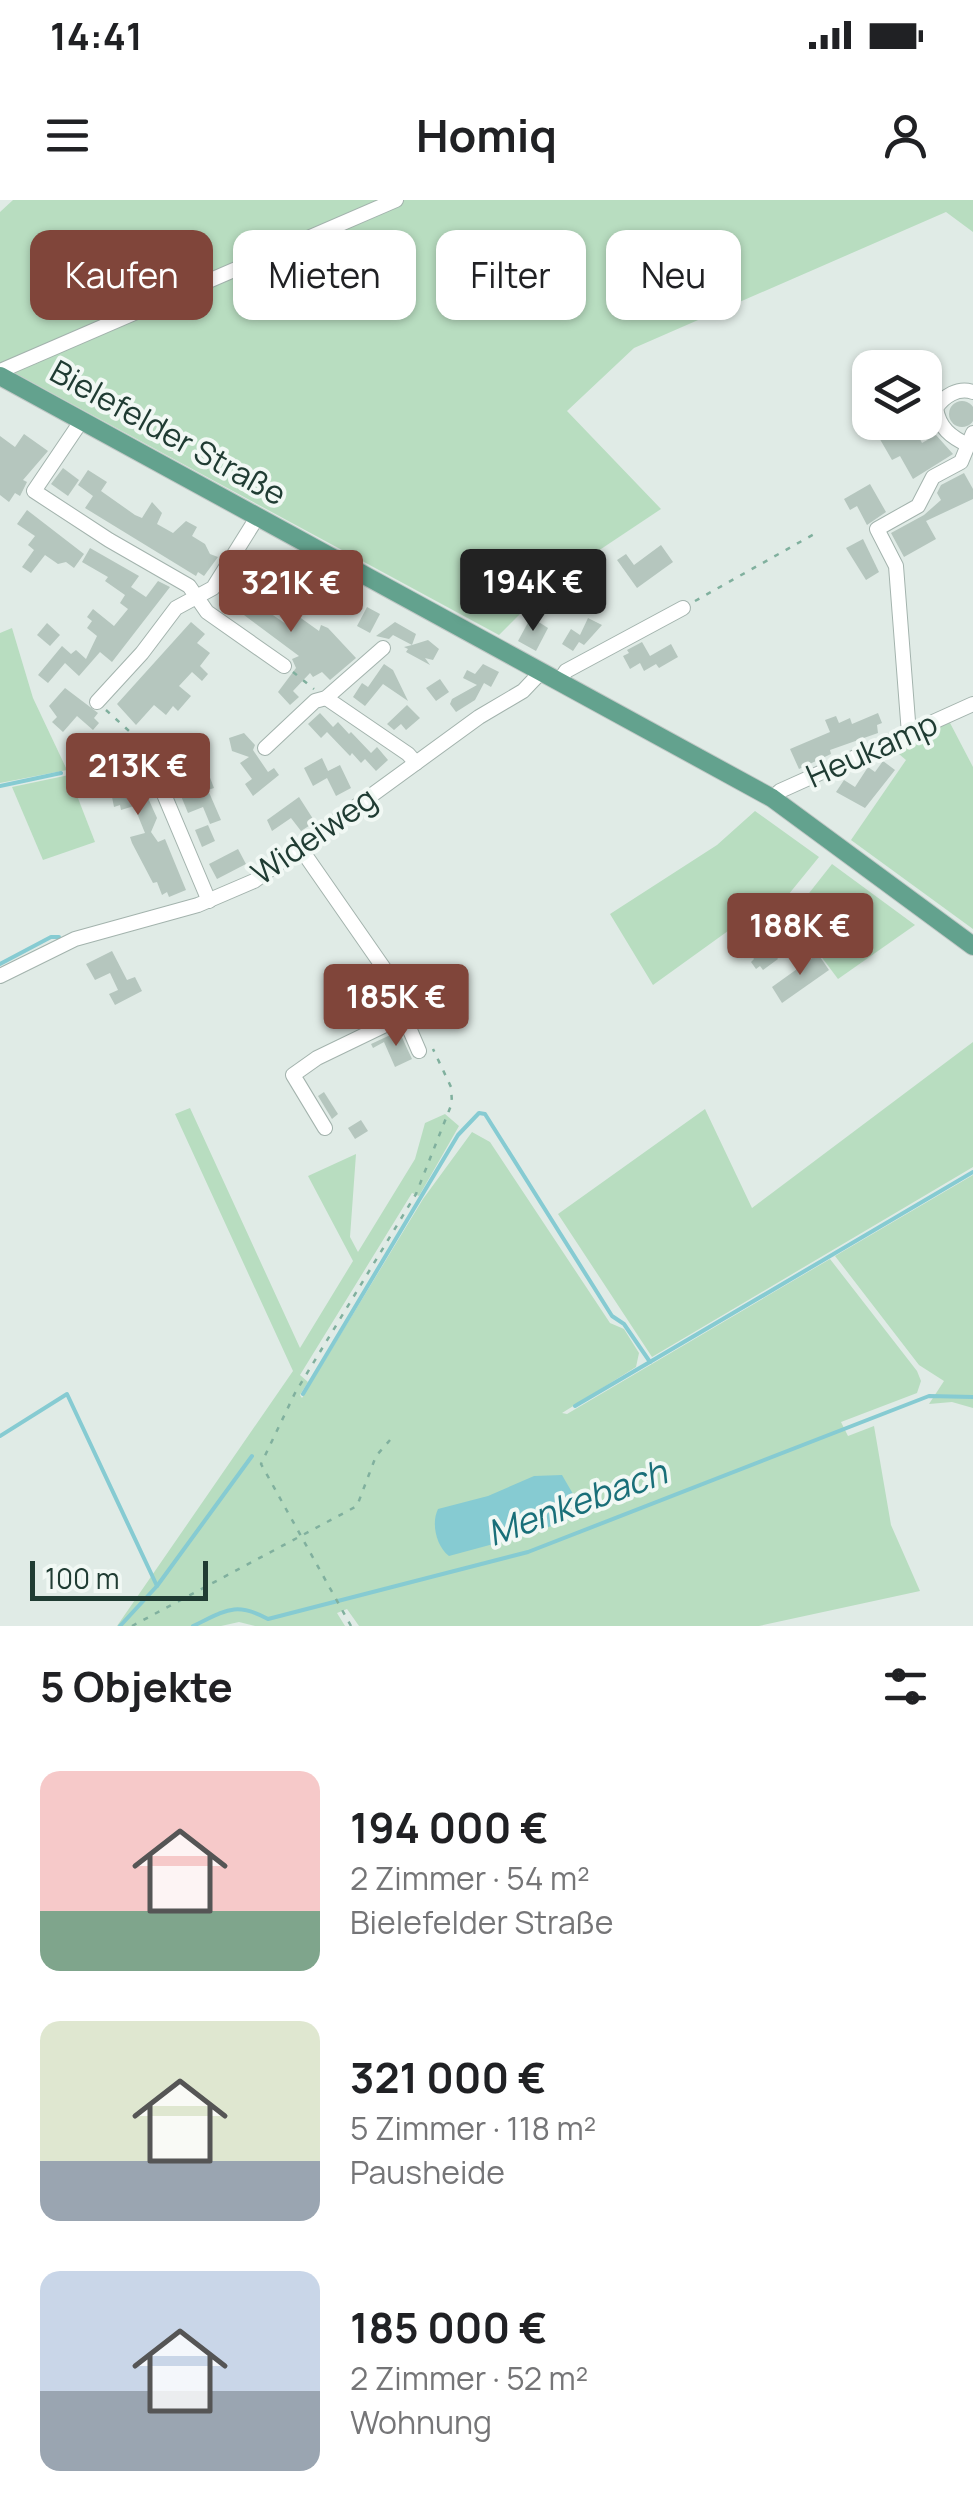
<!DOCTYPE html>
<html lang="de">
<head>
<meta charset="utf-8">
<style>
  body { margin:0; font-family:Manrope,sans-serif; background:#f2f2f2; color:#202124; height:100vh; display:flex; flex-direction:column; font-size:38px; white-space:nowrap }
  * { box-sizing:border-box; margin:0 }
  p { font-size:32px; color:#757577 }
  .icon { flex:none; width:55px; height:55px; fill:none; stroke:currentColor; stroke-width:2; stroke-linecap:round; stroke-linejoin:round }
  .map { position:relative; height:1426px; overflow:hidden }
  .details { display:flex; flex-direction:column; background:#fff; flex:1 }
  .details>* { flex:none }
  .banner { position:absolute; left:30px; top:30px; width:915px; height:90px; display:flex; gap:20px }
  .fabs { position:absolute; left:852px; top:150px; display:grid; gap:20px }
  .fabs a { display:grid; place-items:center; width:90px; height:90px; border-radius:20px; background:#fff; box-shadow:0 2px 8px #0004; font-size:50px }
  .scale { position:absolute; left:30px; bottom:25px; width:178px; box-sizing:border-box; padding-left:10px; border:5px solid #203c33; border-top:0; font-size:28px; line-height:35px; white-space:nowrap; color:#203c33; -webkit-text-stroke:8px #f1f8f4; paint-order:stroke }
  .price { position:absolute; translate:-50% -85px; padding:0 22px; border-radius:10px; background:#80453a; color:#fff; font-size:32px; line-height:65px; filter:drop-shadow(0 2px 5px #0008) }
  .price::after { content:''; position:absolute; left:50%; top:60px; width:30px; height:22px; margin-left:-15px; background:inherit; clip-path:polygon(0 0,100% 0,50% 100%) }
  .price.current { background:#222; color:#fff }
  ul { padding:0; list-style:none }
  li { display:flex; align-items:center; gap:30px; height:250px; padding:0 40px }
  li span { display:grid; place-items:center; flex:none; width:280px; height:200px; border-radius:20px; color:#555 }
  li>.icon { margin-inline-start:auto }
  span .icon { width:120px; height:120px; fill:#fffc; stroke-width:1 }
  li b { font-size:42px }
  h2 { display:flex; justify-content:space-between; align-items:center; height:120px; padding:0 40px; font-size:42px }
  .tag { padding:0 35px; border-radius:20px; background:#fff; box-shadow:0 2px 8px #0004; font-size:35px; line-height:90px }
  .tag.current { background:#80453a; color:#fff }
  .status { display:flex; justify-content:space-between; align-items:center; height:70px; padding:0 50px; background:#fff; direction:ltr }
  .status svg { height:28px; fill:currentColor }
  header { display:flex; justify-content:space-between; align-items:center; height:130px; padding:0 40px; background:#fff; font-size:45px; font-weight:700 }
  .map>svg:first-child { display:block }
</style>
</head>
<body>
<div class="status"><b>14:41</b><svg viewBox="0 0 49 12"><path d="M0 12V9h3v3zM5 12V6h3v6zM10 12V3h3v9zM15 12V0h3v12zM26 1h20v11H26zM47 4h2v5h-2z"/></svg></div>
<header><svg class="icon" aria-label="menu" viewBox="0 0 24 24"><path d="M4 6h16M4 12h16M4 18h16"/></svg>Homiq<svg class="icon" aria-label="person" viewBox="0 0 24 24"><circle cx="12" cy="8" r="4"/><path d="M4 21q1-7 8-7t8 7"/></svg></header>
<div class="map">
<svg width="973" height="1426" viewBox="0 0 973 1426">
  <rect width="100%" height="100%" fill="#e0ebe6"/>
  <g fill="#b8ddc0">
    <polygon points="13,0 973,0 973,32 946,12 634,148 567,211 661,309 553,381 499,435 0,165 0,12"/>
    <polygon points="12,428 33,498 67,570 0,583 0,433"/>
    <polygon points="949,521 973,567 973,729 851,640 906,560 892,548"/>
    <polygon points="69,575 95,642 43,660 12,587"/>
    <polygon points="755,611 819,657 784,700 746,718 653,785 610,714 717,645"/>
    <polygon points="832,664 915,725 838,779 791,716"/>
    <polygon points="973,842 973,967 652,1157 558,1014 705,909 752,1008"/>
    <polygon points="190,908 300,1148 353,1061 308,976 356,954 350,1037 358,1052 415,959 425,923 445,914 459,926 419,996 412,993 300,1175 308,1182 300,1195 302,1198 423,999 472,932 490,942 610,1123 624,1129 639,1153 636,1167 562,1213 567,1214 830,1059 917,1171 921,1181 917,1193 841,1222 848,1236 874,1226 891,1325 920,1391 759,1426 359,1426 347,1409 337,1413 345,1426 255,1426 239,1422 221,1426 117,1426 293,1171 175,914"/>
    <polygon points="973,975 973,1208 952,1202 929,1204 944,1181 919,1165 835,1056"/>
  </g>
  <path fill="#86cbd2" d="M 562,1275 L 580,1306 L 578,1317 L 516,1338 L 449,1356 C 436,1346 431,1323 438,1309 L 488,1296 L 534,1276 Z"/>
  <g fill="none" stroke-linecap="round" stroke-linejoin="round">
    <g stroke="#86cbd2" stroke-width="4">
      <polyline points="0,586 61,573"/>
      <polyline points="0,764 51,737 59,737"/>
      <polyline points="303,1194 458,935 479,913 485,914 612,1116 624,1124 650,1162"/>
      <polyline points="575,1206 973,972"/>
      <polyline points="0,1236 67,1194 157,1386"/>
      <polyline points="120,1426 157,1386 252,1256"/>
      <path d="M 193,1426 C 225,1411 235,1401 268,1419 L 528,1352 L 929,1196 L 973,1197"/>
    </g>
  </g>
  <g fill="#b5c6be">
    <circle cx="962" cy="214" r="13"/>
    <polygon points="886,222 911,222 922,243 936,235 953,254 913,279 900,256 892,260 874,229"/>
    <polygon points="24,234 48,251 23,280 27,282 20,296 15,293 9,302 0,295 0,236 15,247"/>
    <polygon points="63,268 79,280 68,296 51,284"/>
    <polygon points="88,270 107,282 101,291 135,315 142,318 152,302 162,313 157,324 173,333 186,321 197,327 192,336 205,344 210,354 218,357 204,376 198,372 196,376 85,308 93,296 78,285"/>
    <polygon points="964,273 973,289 973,299 926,321 936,339 904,357 891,333 924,315 941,300 937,293 941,285"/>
    <polygon points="870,284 886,312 867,325 857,306 850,310 844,299"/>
    <polygon points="27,310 84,354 74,368 66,362 58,364 45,355 31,373 22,367 34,350 28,345 35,336 17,324"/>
    <polygon points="863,339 879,372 866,380 846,348"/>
    <polygon points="661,345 673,362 637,388 617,360 626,354 634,365"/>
    <polygon points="90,348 139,376 131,387 146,397 158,381 170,387 112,462 100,452 79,476 65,463 48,483 38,475 62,446 71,454 76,450 86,459 97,436 87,428 92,421 87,417 93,409 114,426 128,409 120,403 125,395 105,381 108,377 82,362"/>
    <polygon points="260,373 280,386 270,399 276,404 270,413 286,424 298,416 319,431 321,425 328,428 356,458 330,480 322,472 313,477 310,473 293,491 299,497 290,505 278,492 296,468 292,459 299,456 228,403 233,396 227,392 235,379 249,388"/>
    <polygon points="367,407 380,414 370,433 357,426"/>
    <polygon points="531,417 548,428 536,451 518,441"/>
    <polygon points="588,418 602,425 584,445 579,442 573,451 562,444 571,429 580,435"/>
    <polygon points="191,422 205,434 197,443 210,453 200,466 208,474 202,481 192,472 179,486 191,496 178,511 173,506 166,515 154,505 136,525 117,504"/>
    <polygon points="395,422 416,434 412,445 428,440 439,449 433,460 425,458 430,465 406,452 408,449 404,447 412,445 393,435 389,439 376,436"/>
    <polygon points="47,423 60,435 50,446 37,435"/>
    <polygon points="642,442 650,456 671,444 678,457 659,468 656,464 644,471 640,463 630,469 623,456 629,453 627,450"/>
    <polygon points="384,464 393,470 408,501 383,484 365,506 353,497 362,483 368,487"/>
    <polygon points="483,464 499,472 491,487 484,483 475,500 456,512 450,504 452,499 477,485 463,478 467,470 475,474"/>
    <polygon points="440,479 449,492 436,501 426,488"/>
    <polygon points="65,488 98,513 94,518 99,523 93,530 77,516 63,532 52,522 57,517 49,506"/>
    <polygon points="407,505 420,518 406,530 401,524 394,530 387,524"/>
    <polygon points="320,513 333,527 338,522 349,534 351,532 371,553 377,547 388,560 376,571 365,559 361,563 352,553 350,556 327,532 321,538 308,524"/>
    <polygon points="878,513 882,523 877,525 878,533 830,550 831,554 799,569 790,549 830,532 825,520 836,516 839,523 850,518 852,524"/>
    <polygon points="244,533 255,545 253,550 268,572 274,568 279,575 253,596 245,584 252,579 240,563 249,557 232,551 229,538"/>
    <polygon points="115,535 125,569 129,568 137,603 148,598 157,618 151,632 158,642 165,639 186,690 169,697 167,692 162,695 157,682 153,683 132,643 130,637 145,633 134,606 121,610 120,605 114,607 108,577 100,579 94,540"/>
    <polygon points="185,543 202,578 209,575 214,588 208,590 221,620 210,624 203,607 188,613 167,562 175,559 170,547"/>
    <polygon points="322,558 328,571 340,565 351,588 336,596 327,578 313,586 304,568"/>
    <polygon points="883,561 895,570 865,608 836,592 844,580 855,587 868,567 875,572"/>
    <polygon points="299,597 315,622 301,631 291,618 272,631 267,620"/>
    <polygon points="208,625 215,641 202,647 195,630"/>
    <polygon points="238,649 246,664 217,679 209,664"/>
    <polygon points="751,720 766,742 789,726 797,737 774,753 778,759 763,770 760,766 756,769 751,762 754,759 735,732"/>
    <polygon points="112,751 127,780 135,777 142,791 115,805 109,794 118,790 110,773 95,780 86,764"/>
    <polygon points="818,754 829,770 782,803 772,787"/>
    <polygon points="399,831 412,859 395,867 384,842 373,848 371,844"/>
    <polygon points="324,892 338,914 332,919 318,896"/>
    <polygon points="361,920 368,931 355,939 348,928"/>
  </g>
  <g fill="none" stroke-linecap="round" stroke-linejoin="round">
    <g stroke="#a3b3ad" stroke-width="16">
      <g id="minor">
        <polyline points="0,171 396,0"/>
        <polyline points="82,220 34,291 109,340 189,386 207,412 284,466"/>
        <path d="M 968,245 C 951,237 939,228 936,208 C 944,196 958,187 973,192"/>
        <polyline points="560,480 566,471 683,408"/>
        <polyline points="326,498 408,554 416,563"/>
        <polyline points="97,502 142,453 176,408 213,388 258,316"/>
        <polyline points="909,534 896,366 877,329 918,306 933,277 961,262 973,233"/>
        <polyline points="265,548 315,501 326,498 383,448"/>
        <polyline points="147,554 209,701"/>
        <polyline points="772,598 780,591 973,504"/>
        <polyline points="301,649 399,790 405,804 404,816 419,851"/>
        <polyline points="0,776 75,739 198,705 254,681 479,517 523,491 542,471"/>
        <polyline points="325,928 293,875 317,858 404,816"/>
      </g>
    </g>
    <g stroke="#c1c8c6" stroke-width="20">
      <polyline id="major" points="0,176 772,598 973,746"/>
    </g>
    <g stroke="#80b09e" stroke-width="2.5" stroke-dasharray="5 8" stroke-linecap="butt">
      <polyline points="695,401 816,333"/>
      <polyline points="293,472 314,489"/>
      <polyline points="106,510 140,541"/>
      <polyline points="132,1426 357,1306 376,1256 390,1240"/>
      <polyline points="351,1426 261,1264 295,1193 416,994 452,903 451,887 433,849"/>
    </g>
    <use href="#minor" stroke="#fff" stroke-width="14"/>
    <use href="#major" stroke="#63a28e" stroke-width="18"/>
  </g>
  <g text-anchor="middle" stroke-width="8" stroke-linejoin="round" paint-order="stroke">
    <g font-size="32" fill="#203c33" stroke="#f1f8f4">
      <text transform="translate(168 233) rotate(29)" y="11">Bielefelder Straße</text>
      <text transform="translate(872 550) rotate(-24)" y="11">Heukamp</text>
      <text transform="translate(314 636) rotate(-35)" y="11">Wideiweg</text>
    </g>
    <g font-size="35" font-style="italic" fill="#196f79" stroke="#f1f8f4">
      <text transform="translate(577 1303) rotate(-20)" y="12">Menkebach</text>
    </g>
  </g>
</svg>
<div class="fabs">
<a><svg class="icon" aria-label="layers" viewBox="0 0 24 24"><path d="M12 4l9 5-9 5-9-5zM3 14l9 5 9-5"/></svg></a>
</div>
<div class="scale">100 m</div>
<b class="price current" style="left:533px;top:434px">194K €</b>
<b class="price" style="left:291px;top:435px">321K €</b>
<b class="price" style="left:138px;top:618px">213K €</b>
<b class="price" style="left:800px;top:778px">188K €</b>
<b class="price" style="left:396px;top:849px">185K €</b>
<div class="banner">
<a class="tag current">Kaufen</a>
<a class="tag">Mieten</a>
<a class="tag">Filter</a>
<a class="tag">Neu</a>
</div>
</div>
<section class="details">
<h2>5 Objekte<svg class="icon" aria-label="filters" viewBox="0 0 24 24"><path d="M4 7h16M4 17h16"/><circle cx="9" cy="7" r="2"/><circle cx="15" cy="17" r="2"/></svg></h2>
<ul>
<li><span style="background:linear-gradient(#f6c9c9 70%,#7fa58c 0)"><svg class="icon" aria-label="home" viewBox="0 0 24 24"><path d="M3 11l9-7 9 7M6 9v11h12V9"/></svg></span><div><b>194 000 €</b><p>2 Zimmer · 54 m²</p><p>Bielefelder Straße</p></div></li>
<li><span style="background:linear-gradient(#dfe7d0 70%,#9aa5b1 0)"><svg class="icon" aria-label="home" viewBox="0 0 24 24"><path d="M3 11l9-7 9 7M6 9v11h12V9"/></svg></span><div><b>321 000 €</b><p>5 Zimmer · 118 m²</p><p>Pausheide</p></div></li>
<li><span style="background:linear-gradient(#c9d6e8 60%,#9aa5b1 0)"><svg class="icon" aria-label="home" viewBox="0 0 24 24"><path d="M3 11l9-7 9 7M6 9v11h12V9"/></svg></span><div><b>185 000 €</b><p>2 Zimmer · 52 m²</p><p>Wohnung</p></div></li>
</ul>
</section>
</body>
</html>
